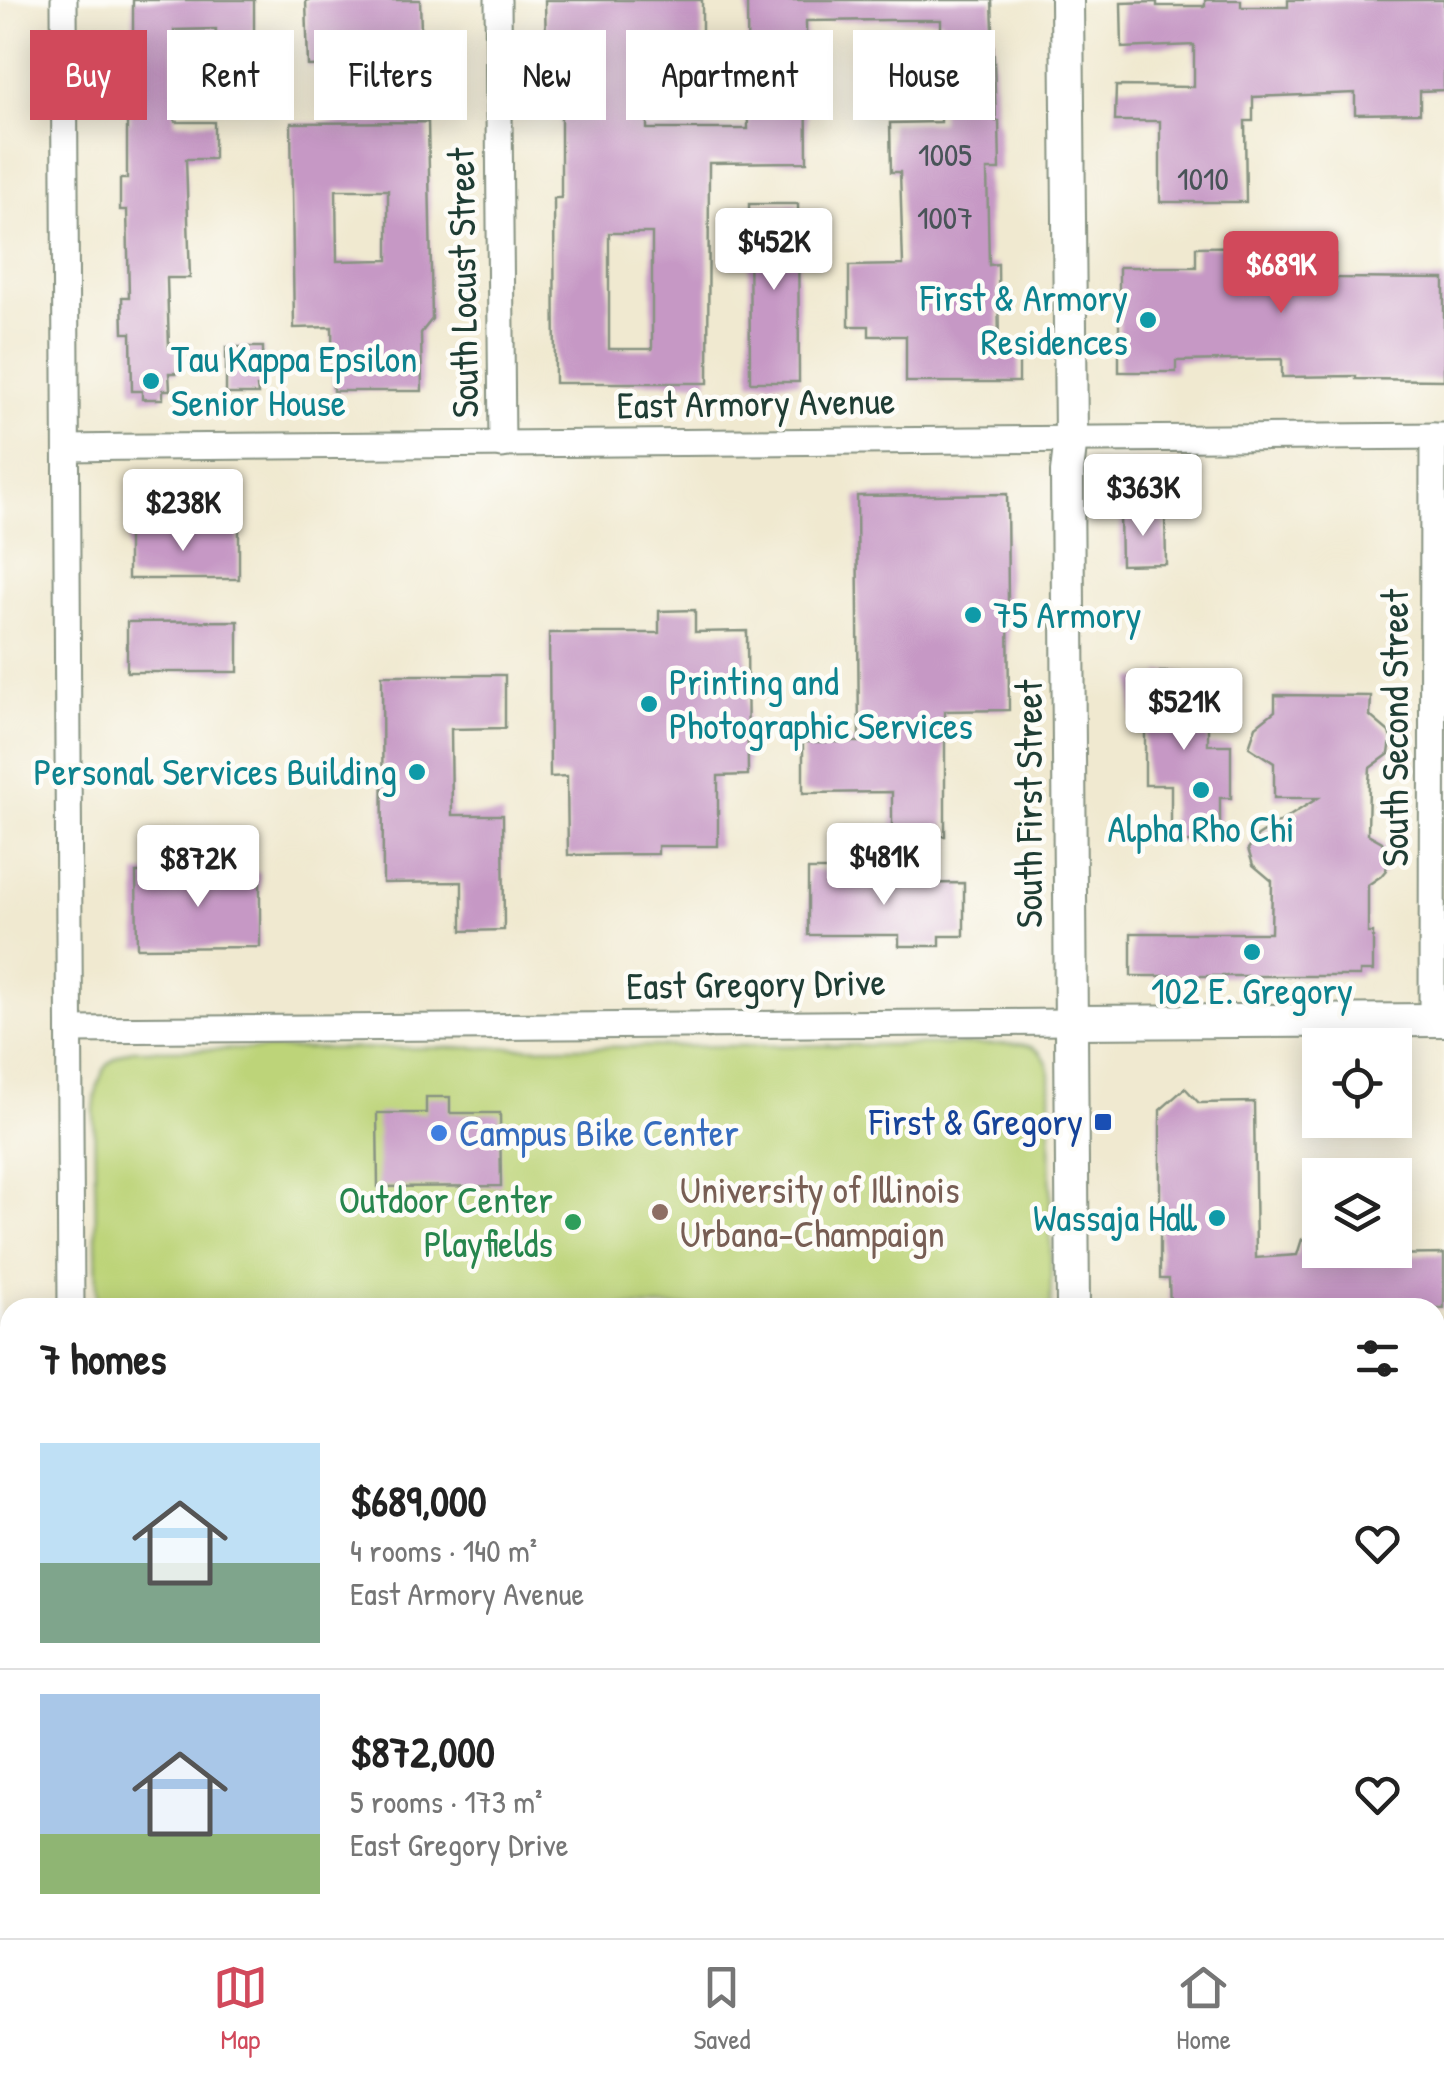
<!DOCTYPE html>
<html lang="en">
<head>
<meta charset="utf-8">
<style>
  body { margin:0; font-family:"Patrick Hand",sans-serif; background:#f6f6f6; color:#222; height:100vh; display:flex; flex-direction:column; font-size:38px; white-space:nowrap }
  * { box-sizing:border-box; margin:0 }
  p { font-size:32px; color:#767676 }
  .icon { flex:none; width:55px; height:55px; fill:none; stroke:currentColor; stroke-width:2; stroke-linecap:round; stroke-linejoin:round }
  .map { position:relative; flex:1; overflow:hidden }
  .side { position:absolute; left:0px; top:1298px; width:1445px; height:642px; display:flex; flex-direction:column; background:#fff; border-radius:30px 30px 0 0; box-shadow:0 5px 25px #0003 }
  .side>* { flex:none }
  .hud { position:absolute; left:30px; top:30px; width:1385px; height:90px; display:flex; gap:20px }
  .controls { position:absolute; left:1302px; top:1028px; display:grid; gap:20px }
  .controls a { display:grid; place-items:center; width:110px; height:110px; border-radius:0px; background:#fff; box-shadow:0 5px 25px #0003; font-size:50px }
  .price { position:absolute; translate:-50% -85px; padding:0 22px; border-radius:10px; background:#fff; color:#222; font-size:32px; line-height:65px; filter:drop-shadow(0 2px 5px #0008) }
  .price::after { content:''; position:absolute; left:50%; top:60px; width:30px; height:22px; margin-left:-15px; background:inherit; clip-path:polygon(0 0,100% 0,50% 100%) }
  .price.active { background:#d1495b; color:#fff }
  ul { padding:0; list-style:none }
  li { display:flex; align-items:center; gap:30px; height:250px; padding:0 40px }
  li+li { border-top:2px solid #e0e0e0 }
  li span { display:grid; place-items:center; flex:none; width:280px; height:200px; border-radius:0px; color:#555 }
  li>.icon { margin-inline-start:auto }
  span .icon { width:120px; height:120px; fill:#fffc; stroke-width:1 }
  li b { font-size:42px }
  h2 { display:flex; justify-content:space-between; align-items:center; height:120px; padding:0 40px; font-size:42px }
  .pill { padding:0 35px; border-radius:0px; background:#fff; box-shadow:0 5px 25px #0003; font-size:35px; line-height:90px }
  .pill.active { background:#d1495b; color:#fff }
  .tab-bar { display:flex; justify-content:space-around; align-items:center; height:140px; border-top:2px solid #e0e0e0; background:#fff; font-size:28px; color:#767676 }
  .tab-bar a { display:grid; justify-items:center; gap:5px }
  .tab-bar .active { color:#d1495b }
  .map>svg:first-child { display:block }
</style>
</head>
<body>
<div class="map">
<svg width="1444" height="1938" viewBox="0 0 1444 1938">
  <rect width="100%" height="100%" fill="#fdfcf7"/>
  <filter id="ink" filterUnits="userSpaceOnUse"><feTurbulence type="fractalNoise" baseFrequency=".01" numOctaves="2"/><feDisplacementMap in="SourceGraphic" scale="20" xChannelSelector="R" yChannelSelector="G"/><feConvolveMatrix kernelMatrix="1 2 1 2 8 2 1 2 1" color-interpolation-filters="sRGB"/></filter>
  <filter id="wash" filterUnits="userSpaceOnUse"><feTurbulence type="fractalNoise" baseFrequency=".0048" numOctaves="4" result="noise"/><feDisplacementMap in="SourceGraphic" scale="40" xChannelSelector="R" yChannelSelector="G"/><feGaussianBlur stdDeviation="2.25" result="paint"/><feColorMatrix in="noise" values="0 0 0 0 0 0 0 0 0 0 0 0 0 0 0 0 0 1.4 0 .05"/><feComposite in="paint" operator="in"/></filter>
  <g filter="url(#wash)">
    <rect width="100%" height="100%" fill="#f0e9d0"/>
    <g fill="#bdd479" stroke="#6e8856" stroke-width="2.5">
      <path d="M 1019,1044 C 1038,1046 1047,1056 1050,1074 L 1051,1307 L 97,1307 L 94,1109 C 97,1081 102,1059 132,1050 Z"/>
      <polygon points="1435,1436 1444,1437 1444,1547 1435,1534"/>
      <polygon points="1435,1850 1444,1850 1444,1938 1300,1938 1304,1930 1435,1930"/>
      <rect x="102" y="1930" width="955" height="8"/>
    </g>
    <g id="blocks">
      <g fill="#c698c5" fill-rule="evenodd">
        <polygon points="133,0 254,0 254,53 232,53 231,41 216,41 216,29 174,30 175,122 214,122 214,159 186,159 190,278 167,278 169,348 177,348 177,373 169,373 170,390 163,390 163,399 142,399 142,391 132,391 131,333 123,333 122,297 129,297 127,210 120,210 120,179 127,179 127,122 130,122 128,53 133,53"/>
        <polygon points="306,0 420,0 422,62 308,66"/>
        <path d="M 545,0 L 702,0 L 702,47 L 647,48 L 647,129 L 748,129 L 747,0 L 992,0 L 996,121 L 999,121 L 1000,170 L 987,170 L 989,265 L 998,264 L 999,354 L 1019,354 L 1019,382 L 906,382 L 906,336 L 869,336 L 869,326 L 849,326 L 849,266 L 903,265 L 900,172 L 891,172 L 890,123 L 941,122 L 941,20 L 890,20 L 806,21 L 807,162 L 709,163 L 708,383 L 555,383 L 554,198 L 561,198 L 561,48 L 546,48 ZM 609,233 L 652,233 L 652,349 L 609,349 Z"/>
        <polygon points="1205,0 1241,0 1241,7 1288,7 1288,0 1444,0 1444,90 1420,91 1420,113 1355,114 1355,93 1253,97 1253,121 1245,121 1246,202 1160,202 1160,121 1115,121 1116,86 1194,87 1194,45 1122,48 1121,3 1157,2 1157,6 1205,6"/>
        <path d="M 428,122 L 432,319 L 421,333 L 422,391 L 333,391 L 332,327 L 294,328 L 291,123 ZM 336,190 L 388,190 L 388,260 L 337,261 Z"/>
        <polygon points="749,204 798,204 799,382 750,382"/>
        <polygon points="1281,243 1335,243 1335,278 1444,279 1444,380 1356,379 1356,376 1282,377 1282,359 1176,361 1176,372 1119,372 1119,267 1196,267 1196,247 1281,246"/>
        <polygon points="226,347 263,347 263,387 257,387 258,394 226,394"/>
        <polygon points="1007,494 1009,710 945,711 945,836 892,837 892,792 803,793 803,742 859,742 857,496"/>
        <polygon points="1165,513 1166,564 1121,565 1120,514"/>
        <rect x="128" y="528" width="111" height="51"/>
        <polygon points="695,610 695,632 747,631 748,775 718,776 718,846 658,846 658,854 568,855 567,776 550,777 549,633 659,633 659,611"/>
        <polygon points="238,621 238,672 127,672 127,622"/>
        <polygon points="1160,672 1181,672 1181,677 1208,677 1208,745 1231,745 1231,798 1220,798 1220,842 1171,842 1171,785 1145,785 1145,716 1132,715 1132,678 1160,678"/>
        <polygon points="382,675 505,675 505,728 451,729 452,815 503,815 504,930 462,931 462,882 383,883"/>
        <polygon points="1275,695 1371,696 1370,716 1389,732 1391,739 1389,754 1370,768 1369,783 1368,834 1382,842 1389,856 1386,870 1381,876 1368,885 1368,933 1373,933 1373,971 1360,971 1360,976 1131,976 1131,933 1271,933 1272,881 1253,865 1248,849 1258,836 1318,798 1274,798 1274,763 1249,747 1256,726 1275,711"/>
        <polygon points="808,870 868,870 868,884 964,883 964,936 940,936 940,946 899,946 899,935 808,935"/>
        <polygon points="260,872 260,947 137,948 136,873"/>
        <polygon points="1185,1088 1199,1103 1254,1102 1256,1258 1297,1255 1302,1239 1320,1243 1320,1250 1369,1250 1380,1252 1380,1255 1444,1254 1444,1308 1170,1308 1169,1279 1160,1279 1160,1110"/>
        <polygon points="426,1097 450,1097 450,1113 500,1113 501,1186 378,1187 377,1113 426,1113"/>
      </g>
    </g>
  </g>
  <g filter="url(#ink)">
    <use href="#blocks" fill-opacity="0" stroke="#889382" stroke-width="2.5"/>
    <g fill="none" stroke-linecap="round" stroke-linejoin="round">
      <g stroke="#889382" stroke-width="29">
        <g id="minor">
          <polyline points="64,0 71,1308"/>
          <polyline points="498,0 502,445"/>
          <path d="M 69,448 C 527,442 985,439 1444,436"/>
          <polyline points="1432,1020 1433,436"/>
          <polyline points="70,1030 1072,1022"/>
          <polyline points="77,1930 77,1938"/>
        </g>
      </g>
      <g stroke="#889382" stroke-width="36">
        <g id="tertiary">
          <polyline points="1067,0 1071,438 1067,472 1073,1308"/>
          <polyline points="1072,1022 1444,1020"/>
          <polyline points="0,1654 10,1654"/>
          <polyline points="1079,1930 1079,1938"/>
        </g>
      </g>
      <use href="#minor" stroke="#fff" stroke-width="25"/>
      <use href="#tertiary" stroke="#fff" stroke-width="32"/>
    </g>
  </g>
  <g fill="#0f9aa8" stroke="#fdfcf7" stroke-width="4">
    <circle cx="1148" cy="320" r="10"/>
    <circle cx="151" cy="381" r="10"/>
    <circle cx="973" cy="615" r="10"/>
    <circle cx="649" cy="704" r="10"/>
    <circle cx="417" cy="772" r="10"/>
    <circle cx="1201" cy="790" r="10"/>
    <circle cx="1252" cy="952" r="10"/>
    <circle cx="1217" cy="1218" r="10"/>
  </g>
  <rect fill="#1a4fb4" stroke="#fdfcf7" stroke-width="4" x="1093" y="1112" width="20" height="20" rx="5"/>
  <circle fill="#3f7fe0" stroke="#fdfcf7" stroke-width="4" cx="439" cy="1133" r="10"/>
  <circle fill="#8d6e63" stroke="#fdfcf7" stroke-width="4" cx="660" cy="1212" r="10"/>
  <circle fill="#2e9e5b" stroke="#fdfcf7" stroke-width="4" cx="573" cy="1222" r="10"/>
  <g text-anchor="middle" stroke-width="9" stroke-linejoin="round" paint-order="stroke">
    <g font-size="32" fill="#495458">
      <text x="945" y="166">1005</text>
      <text x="1203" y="190">1010</text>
      <text x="945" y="229">1007</text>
    </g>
    <g font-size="38" fill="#1f3d34" stroke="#fdfcf7">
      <text transform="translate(463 283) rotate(-91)" y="13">South Locust Street</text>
      <text transform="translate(756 403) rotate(-1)" y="13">East Armory Avenue</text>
      <text transform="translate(1395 728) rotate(-90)" y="13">South Second Street</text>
      <text transform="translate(1029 804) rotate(-90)" y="13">South First Street</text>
      <text transform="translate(756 984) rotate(-1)" y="13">East Gregory Drive</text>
    </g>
    <g font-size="38" fill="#0d838f" stroke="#fdfcf7" text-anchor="end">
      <text x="1128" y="311">First &amp; Armory<tspan x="1128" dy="44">Residences</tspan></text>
      <text x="171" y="372" text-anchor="start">Tau Kappa Epsilon<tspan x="171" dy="44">Senior House</tspan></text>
      <text x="993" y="628" text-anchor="start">75 Armory</text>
      <text x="669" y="695" text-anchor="start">Printing and<tspan x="669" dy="44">Photographic Services</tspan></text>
      <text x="397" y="785">Personal Services Building</text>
      <text x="1201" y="842" text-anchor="middle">Alpha Rho Chi</text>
      <text x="1252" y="1004" text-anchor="middle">102 E. Gregory</text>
      <text x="1197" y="1231">Wassaja Hall</text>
    </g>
    <g font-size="38" fill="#164399" stroke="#fdfcf7" text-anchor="end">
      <text x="1083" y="1135">First &amp; Gregory</text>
    </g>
    <g font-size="38" fill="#366cbe" stroke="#fdfcf7" text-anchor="start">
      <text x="459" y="1146">Campus Bike Center</text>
    </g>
    <g font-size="38" fill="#785e54" stroke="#fdfcf7" text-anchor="start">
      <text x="680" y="1203">University of Illinois<tspan x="680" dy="44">Urbana-Champaign</tspan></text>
    </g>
    <g font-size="38" fill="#27864d" stroke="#fdfcf7" text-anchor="end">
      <text x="553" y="1213">Outdoor Center<tspan x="553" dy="44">Playfields</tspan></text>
    </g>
  </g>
</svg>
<div class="controls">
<a><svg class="icon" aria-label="locate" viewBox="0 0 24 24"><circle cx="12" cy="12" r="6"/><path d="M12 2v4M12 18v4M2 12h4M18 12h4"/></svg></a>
<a><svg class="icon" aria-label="layers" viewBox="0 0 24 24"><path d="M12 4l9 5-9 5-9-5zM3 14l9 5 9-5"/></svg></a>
</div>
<b class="price" style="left:774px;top:293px">$452K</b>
<b class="price active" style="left:1281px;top:316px">$689K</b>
<b class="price" style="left:1143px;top:539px">$363K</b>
<b class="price" style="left:183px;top:554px">$238K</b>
<b class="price" style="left:1184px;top:753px">$521K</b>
<b class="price" style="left:884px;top:908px">$481K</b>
<b class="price" style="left:198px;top:910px">$872K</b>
<div class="hud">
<a class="pill active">Buy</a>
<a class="pill">Rent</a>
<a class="pill">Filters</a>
<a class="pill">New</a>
<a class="pill">Apartment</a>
<a class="pill">House</a>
</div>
<section class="side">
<h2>7 homes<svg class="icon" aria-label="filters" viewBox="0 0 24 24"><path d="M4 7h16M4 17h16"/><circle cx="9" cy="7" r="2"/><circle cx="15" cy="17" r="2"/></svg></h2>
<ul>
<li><span style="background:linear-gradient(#bfe0f5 60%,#7fa58c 0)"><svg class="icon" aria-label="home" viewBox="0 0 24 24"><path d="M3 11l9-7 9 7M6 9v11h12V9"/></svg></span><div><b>$689,000</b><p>4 rooms · 140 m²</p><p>East Armory Avenue</p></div><svg class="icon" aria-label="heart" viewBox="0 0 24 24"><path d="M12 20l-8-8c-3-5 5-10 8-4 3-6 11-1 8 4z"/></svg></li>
<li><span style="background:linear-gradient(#a9c7e8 70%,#8fb573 0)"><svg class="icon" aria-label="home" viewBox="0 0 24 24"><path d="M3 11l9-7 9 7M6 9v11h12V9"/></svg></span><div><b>$872,000</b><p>5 rooms · 173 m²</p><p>East Gregory Drive</p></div><svg class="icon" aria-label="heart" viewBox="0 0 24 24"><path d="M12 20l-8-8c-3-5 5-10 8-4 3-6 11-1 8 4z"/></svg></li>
</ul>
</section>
</div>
<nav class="tab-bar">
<a class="active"><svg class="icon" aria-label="map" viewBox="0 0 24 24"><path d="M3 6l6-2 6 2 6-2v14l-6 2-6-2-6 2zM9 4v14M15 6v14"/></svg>Map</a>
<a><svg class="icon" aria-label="saved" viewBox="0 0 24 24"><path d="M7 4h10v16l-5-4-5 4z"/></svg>Saved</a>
<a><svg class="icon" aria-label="home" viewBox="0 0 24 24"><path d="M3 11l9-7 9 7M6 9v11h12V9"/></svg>Home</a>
</nav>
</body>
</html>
